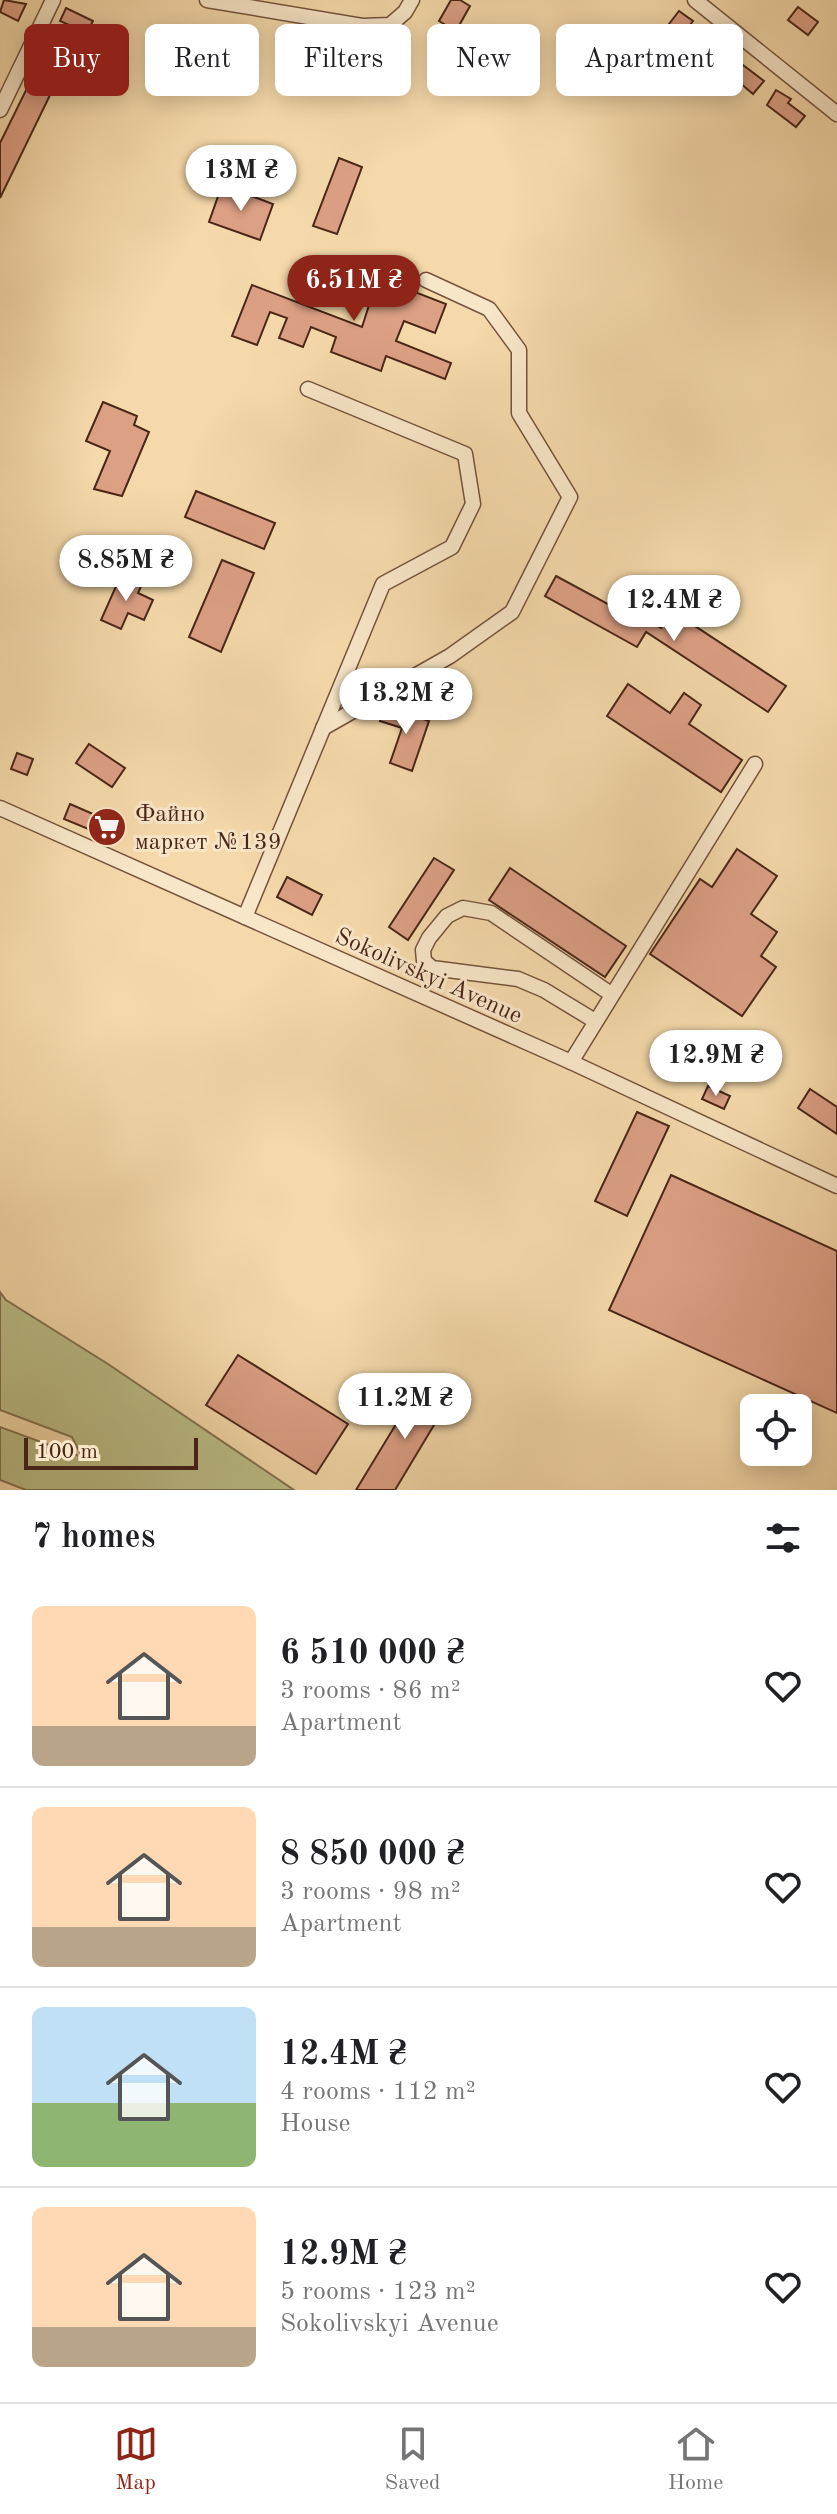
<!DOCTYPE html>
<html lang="en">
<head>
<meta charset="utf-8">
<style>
  body { margin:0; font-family:"Old Standard TT",serif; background:#f6f6f6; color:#202124; height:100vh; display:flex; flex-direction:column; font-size:30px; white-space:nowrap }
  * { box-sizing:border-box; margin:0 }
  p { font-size:26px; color:#757577 }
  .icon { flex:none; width:44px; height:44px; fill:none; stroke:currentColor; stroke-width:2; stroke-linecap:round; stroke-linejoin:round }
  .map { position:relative; height:1490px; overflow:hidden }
  .drawer { display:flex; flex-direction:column; background:#fff; flex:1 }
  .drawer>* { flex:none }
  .hud { position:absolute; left:24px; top:24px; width:790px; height:72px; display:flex; gap:16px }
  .fabs { position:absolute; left:740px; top:1394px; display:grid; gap:16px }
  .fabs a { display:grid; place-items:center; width:72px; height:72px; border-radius:12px; background:#fff; box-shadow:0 4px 20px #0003; font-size:40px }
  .scale { position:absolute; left:24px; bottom:20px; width:174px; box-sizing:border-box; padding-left:8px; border:4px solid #4a2618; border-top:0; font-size:22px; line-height:28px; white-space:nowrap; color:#4a2618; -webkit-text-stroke:6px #f8e6c8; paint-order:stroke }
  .price { position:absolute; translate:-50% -68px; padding:0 18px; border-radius:28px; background:#fff; color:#222; font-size:26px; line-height:52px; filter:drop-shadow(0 2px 4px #0008) }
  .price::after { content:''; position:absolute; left:50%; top:48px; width:24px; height:18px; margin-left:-12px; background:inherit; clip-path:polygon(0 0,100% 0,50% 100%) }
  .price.on { background:#8f2418; color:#fff }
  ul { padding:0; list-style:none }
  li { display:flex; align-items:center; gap:24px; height:200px; padding:0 32px }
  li+li { border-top:2px solid #e0e0e0 }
  li span { display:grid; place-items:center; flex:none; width:224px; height:160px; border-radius:12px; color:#555 }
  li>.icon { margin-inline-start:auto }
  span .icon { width:96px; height:96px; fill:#fffc; stroke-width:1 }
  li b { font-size:34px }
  h2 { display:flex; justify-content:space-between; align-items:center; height:96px; padding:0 32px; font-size:34px }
  .pill { padding:0 28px; border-radius:12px; background:#fff; box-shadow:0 4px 20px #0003; font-size:28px; line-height:72px }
  .pill.on { background:#8f2418; color:#fff }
  .tab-bar { display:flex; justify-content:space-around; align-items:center; height:112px; border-top:2px solid #e0e0e0; background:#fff; font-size:22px; color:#757577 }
  .tab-bar a { display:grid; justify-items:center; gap:4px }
  .tab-bar .on { color:#8f2418 }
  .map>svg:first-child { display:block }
</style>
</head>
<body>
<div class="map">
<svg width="837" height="1490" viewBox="0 0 837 1490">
  <rect width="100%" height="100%" fill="#f5d9aa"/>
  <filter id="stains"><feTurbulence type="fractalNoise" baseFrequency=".0025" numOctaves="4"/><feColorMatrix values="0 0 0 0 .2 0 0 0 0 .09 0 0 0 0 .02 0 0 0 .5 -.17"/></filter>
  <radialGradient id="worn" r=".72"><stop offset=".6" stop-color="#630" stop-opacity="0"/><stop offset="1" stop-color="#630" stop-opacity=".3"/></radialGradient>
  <polygon fill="#bcbf88" stroke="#837250" stroke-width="2" points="0,1292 6,1300 108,1364 294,1490 26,1490 0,1480 0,1427 82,1457 72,1437 0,1410"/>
  <g fill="#dca085" stroke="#4a2618" stroke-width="2">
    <polygon points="4,0 26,4 18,21 0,12"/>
    <polygon points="451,0 460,0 470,6 456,31 439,21"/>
    <polygon points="798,7 818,22 808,35 788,20"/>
    <polygon points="66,8 93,21 87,33 60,21"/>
    <polygon points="679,11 693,21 683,34 669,24"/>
    <polygon points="714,43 764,81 753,94 718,64 716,68 703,58"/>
    <polygon points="32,78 53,89 0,198 0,143"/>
    <polygon points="776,90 791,99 788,103 805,116 796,127 767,105"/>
    <polygon points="339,158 362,167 337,234 313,226"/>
    <polygon points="222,185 273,204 260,240 209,222"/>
    <polygon points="383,266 398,272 394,284 446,304 435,333 404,321 396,341 451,363 445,379 386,356 381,371 331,352 336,337 311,327 303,347 279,338 287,318 270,312 257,345 232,336 252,285 362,327 370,302 353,295 362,273 378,280"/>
    <polygon points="103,402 137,416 134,425 149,432 122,496 94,489 110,451 86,441"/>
    <polygon points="196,491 275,523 264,549 185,517"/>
    <polygon points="222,560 254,573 221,652 189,637"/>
    <polygon points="121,575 142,584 138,593 153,600 144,620 128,613 121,629 101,620"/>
    <polygon points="556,576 628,615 630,611 661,628 672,611 786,686 768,712 646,632 637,647 545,596"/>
    <polygon points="628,684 670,713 684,693 701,705 689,724 742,760 721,792 607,716"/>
    <polygon points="385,706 429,721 412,771 390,763 402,728 380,721"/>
    <polygon points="89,744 125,768 112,787 76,763"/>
    <polygon points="17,753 33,759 27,775 11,769"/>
    <polygon points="70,804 116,824 110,838 64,819"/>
    <polygon points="737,849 777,876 751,914 777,932 761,956 776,967 742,1016 650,954 700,879 712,887"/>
    <polygon points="434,858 454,870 408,940 389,927"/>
    <polygon points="510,868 626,946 605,977 489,900"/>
    <polygon points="287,877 322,895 312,915 277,897"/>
    <polygon points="727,1043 753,1059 745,1071 719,1054"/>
    <polygon points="708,1086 730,1096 724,1109 702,1099"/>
    <polygon points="810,1089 837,1107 837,1134 798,1108"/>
    <polygon points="637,1112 669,1126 627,1216 595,1201"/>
    <polygon points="671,1175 837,1251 837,1413 609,1310"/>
    <polygon points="238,1355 348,1424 316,1474 206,1405"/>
    <polygon points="421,1383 449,1400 395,1490 356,1490"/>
  </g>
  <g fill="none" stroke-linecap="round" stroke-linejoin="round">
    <g stroke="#75533c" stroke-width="17">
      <g id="minor">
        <polyline points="207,0 362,26 390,25 405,12 412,0"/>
        <polyline points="695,0 837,114"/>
        <polyline points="0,110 53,0"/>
        <polyline points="323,728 450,656 512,612 570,497 519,413 519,350 489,309 426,280"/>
        <polyline points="0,808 571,1062 837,1186"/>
        <polyline points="245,917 383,584 452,547 473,504 465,454 308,389"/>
        <polyline points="595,1021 544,990 518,979 432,968 424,961 423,950 429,938 447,916 463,908 491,913 611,994"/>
        <polyline points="571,1062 755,764"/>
      </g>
    </g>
    <use href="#minor" stroke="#f8e6c8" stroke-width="14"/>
  </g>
  <defs>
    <g id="supermarket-disc" transform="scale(2)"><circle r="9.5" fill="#8f2418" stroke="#f8e6c8"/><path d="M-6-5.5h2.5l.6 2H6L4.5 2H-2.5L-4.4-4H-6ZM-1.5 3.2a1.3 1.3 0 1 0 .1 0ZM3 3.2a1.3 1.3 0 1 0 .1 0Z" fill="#fff"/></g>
  </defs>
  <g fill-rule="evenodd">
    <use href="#supermarket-disc" x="107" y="827"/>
  </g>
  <g text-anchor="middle" stroke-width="6" stroke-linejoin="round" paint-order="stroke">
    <g font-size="24" fill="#4a2618" stroke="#f8e6c8" text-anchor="start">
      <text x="135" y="821">Файно<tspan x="135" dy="28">маркет №139</tspan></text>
    </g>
    <g font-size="24" fill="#4a2618" stroke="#f8e6c8">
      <text transform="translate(429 975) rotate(24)" y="8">Sokolivskyi Avenue</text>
    </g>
  </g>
  <rect width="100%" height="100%" filter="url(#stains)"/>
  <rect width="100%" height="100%" fill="url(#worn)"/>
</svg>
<div class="fabs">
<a><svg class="icon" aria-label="locate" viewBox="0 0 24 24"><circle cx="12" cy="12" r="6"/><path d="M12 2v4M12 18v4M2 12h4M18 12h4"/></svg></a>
</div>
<div class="scale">100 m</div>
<b class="price" style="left:241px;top:213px">13M ₴</b>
<b class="price on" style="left:354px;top:323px">6.51M ₴</b>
<b class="price" style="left:126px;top:603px">8.85M ₴</b>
<b class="price" style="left:674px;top:643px">12.4M ₴</b>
<b class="price" style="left:406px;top:736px">13.2M ₴</b>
<b class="price" style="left:716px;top:1098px">12.9M ₴</b>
<b class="price" style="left:405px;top:1441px">11.2M ₴</b>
<div class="hud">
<a class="pill on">Buy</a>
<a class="pill">Rent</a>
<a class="pill">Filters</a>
<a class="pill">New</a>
<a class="pill">Apartment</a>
</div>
</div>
<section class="drawer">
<h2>7 homes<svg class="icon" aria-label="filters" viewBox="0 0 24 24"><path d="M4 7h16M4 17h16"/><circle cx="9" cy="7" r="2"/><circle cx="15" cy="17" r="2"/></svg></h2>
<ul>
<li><span style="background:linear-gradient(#ffd9b3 75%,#b9a48a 0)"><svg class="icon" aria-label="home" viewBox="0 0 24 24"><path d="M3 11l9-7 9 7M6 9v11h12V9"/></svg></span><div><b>6 510 000 ₴</b><p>3 rooms · 86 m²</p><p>Apartment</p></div><svg class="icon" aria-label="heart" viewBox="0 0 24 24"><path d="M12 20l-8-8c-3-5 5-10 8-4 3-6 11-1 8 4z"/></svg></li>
<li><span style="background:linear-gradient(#ffd9b3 75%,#b9a48a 0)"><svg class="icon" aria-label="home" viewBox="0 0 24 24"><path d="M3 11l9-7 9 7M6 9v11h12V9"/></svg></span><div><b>8 850 000 ₴</b><p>3 rooms · 98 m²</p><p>Apartment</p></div><svg class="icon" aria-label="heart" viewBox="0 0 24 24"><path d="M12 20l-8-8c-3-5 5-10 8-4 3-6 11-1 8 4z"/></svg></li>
<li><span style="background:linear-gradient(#bfe0f5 60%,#8fb573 0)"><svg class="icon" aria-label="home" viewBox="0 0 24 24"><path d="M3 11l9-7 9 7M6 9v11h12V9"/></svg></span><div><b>12.4M ₴</b><p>4 rooms · 112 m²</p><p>House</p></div><svg class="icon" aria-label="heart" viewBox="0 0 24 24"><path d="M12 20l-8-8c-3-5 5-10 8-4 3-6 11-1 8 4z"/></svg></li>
<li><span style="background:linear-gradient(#ffd9b3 75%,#b9a48a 0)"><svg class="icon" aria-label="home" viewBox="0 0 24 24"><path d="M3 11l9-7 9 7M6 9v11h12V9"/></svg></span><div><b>12.9M ₴</b><p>5 rooms · 123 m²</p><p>Sokolivskyi Avenue</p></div><svg class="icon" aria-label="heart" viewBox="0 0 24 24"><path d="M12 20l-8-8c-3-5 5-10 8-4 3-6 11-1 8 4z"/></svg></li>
</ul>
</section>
<nav class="tab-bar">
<a class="on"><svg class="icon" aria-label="map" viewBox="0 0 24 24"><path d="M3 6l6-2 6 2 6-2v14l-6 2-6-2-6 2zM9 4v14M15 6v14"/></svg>Map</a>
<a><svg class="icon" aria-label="saved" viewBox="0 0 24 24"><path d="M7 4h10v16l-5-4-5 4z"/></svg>Saved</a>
<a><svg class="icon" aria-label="home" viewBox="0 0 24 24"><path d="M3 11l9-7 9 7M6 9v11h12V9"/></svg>Home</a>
</nav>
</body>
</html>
